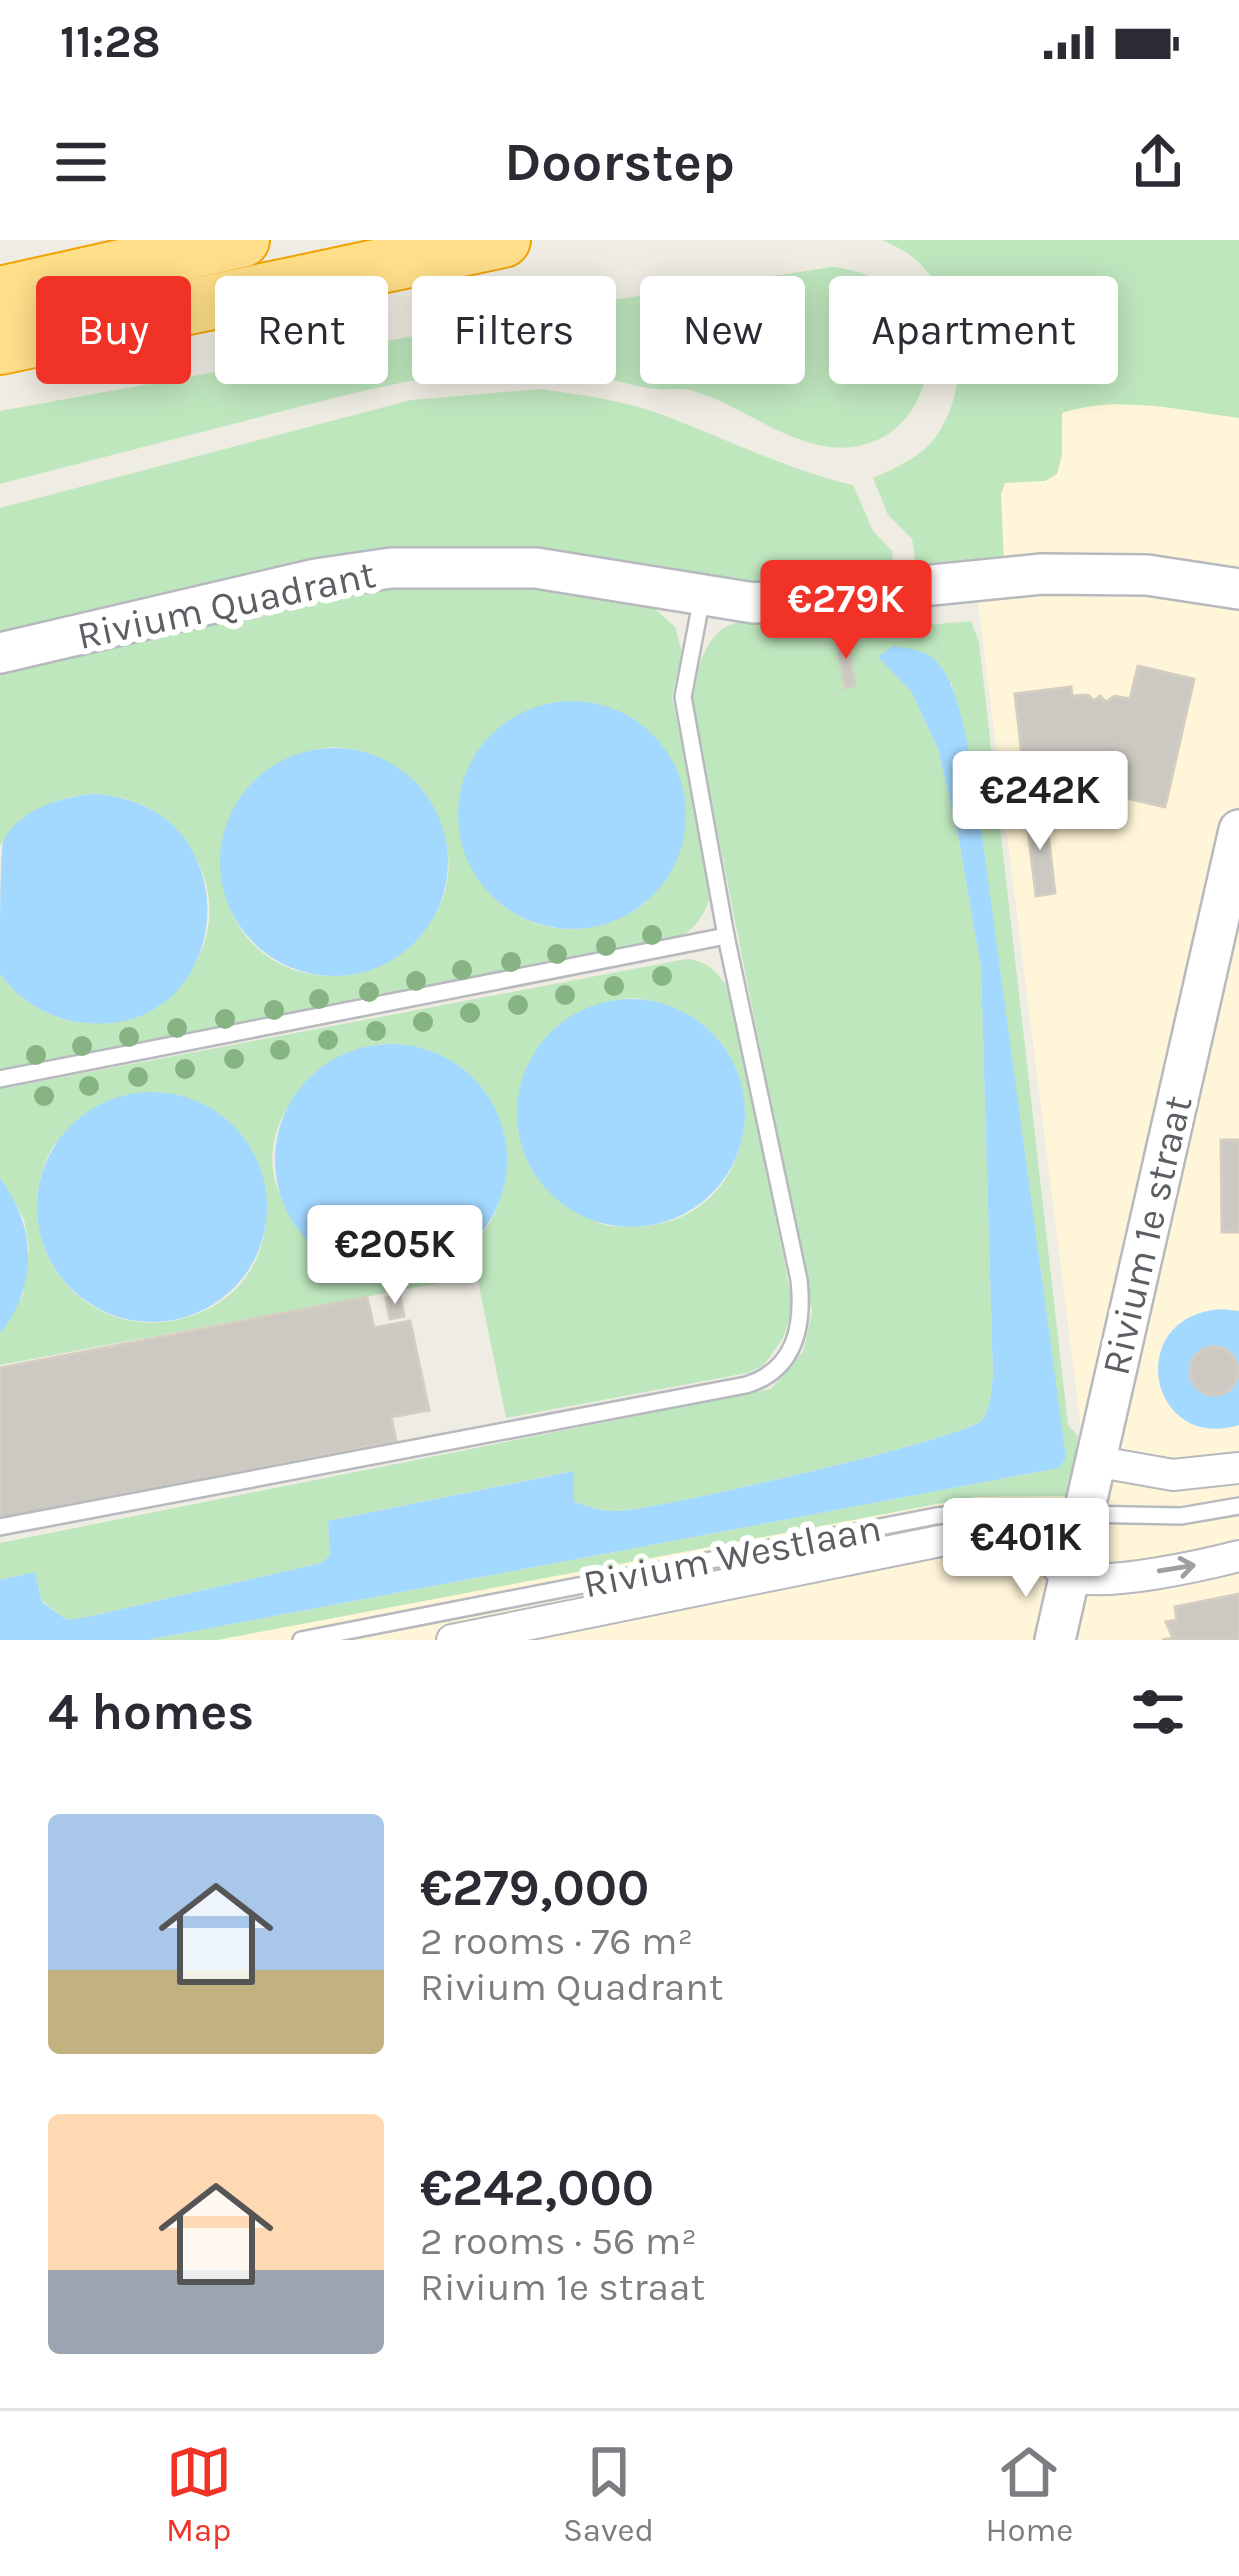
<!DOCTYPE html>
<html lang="en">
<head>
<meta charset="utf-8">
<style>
  body { margin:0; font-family:Karla,sans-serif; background:#f2f2f3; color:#2b2b33; height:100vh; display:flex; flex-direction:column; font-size:45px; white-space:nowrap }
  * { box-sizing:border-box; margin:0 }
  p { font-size:39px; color:#7c7c81 }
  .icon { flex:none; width:66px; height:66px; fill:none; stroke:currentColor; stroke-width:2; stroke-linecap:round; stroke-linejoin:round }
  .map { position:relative; height:1400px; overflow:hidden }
  .drawer { display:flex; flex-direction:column; background:#fff; flex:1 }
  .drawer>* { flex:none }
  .hud { position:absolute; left:36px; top:36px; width:1167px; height:108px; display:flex; gap:24px }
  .price { position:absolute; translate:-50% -102px; padding:0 27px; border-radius:12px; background:#fff; color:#222; font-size:39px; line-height:78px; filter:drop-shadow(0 3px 6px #0008) }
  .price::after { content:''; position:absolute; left:50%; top:72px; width:36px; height:27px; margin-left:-18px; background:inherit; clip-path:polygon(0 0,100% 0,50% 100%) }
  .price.current { background:#f13226; color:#fff }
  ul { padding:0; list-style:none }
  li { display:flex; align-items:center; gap:36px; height:300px; padding:0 48px }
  li span { display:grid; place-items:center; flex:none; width:336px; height:240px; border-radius:12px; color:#555 }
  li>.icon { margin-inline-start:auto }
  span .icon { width:144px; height:144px; fill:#fffc; stroke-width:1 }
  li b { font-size:51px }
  h2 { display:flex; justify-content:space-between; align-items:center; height:144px; padding:0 48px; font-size:51px }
  .chip { padding:0 42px; border-radius:12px; background:#fff; box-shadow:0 6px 30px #0003; font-size:42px; line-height:108px }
  .chip.current { background:#f13226; color:#fff }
  .status { display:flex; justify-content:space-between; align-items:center; height:84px; padding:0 60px; background:#fff; direction:ltr }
  .status svg { height:33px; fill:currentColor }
  header { display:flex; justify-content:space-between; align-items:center; height:156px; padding:0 48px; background:#fff; font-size:54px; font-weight:700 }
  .dock { display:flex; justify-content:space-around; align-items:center; height:168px; border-top:3px solid #e1e1e2; background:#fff; font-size:33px; color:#7c7c81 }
  .dock a { display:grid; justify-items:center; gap:6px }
  .dock .current { color:#f13226 }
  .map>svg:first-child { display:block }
</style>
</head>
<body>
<div class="status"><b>11:28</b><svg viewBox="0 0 49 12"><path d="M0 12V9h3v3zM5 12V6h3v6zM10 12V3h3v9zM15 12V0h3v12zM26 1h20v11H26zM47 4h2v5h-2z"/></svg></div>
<header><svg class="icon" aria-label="menu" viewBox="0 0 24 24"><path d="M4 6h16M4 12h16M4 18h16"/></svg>Doorstep<svg class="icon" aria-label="share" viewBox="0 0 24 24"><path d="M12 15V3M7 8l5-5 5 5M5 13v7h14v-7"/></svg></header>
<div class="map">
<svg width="1239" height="1400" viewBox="0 0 1239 1400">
  <rect width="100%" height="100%" fill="#efece3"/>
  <polygon fill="#fff5d8" points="1239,134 1239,1400 207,1400 1086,1229 955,175"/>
  <g fill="#bfe7be" fill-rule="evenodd">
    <path d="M 883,0 L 1239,0 L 1239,178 C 1182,171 1118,154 1062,173 L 1062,215 L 1057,234 L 1045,241 L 1005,243 L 1001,254 L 1004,324 L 917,332 L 912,299 L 888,275 L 873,238 C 894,229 921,217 935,198 C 973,145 965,63 915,19 C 906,11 894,6 883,0 Z"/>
    <path d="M 833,27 C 858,31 880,37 899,54 C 950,98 928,190 863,205 C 802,220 749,167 693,151 C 679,147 662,151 648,148 C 616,142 583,130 550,129 C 453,125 357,152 264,176 C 176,199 88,221 0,244 L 0,171 L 612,60 Z"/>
    <path d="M 541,149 C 580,155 622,160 660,174 C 725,198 785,229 853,245 L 873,291 L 892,311 L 894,335 C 852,339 808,347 766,346 C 671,344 581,308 486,308 C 321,308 162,367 0,393 L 0,268 L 411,160 Z"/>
    <path d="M 465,339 L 642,357 L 675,387 L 682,412 L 672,457 L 712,649 C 707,673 694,693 670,702 L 0,831 L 0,734 C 93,855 271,730 188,604 C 169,575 137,557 103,555 C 63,551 23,572 0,605 L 0,431 L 375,345 ZM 540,466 L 647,662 C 497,768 372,534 540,466 ZM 332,507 C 444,514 495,653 395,715 C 376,727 359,735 336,736 C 191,739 178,522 332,507 Z"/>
    <path d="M 896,362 L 904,387 L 971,381 L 979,402 L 1068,1185 L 1078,1196 L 1070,1256 L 975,1257 L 217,1400 L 147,1400 L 1059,1228 L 1066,1218 L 952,444 L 879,417 L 911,451 L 938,509 L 958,594 L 981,728 L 993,1136 C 991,1150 991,1169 982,1180 C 966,1199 658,1269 618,1271 C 603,1272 588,1266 574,1262 L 573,1231 L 328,1281 L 330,1315 L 321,1323 L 87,1377 L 67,1380 L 42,1361 L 35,1332 L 0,1340 L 0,1303 L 771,1149 L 803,1112 L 812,1072 L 691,457 C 697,433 701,408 721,390 C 743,371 861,366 896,362 Z"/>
    <path d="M 686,719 C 709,720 722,736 732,756 L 791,1056 L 791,1074 L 783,1098 L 764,1125 L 747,1133 L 506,1178 L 477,1036 L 0,1125 L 0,1093 L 23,1055 L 29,1009 L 24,979 L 0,938 L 0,849 ZM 634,758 C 786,774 775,982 637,987 C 623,987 603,988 592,979 C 565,957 542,922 519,896 C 510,820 558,763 634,758 ZM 381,804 C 540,801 549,1026 398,1036 C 360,1038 334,1024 311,995 C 302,984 289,972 282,959 C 247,890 313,815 381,804 ZM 153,852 C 290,861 309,1053 176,1080 C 149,1086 120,1082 96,1068 C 50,1043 27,987 41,936 C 44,926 49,910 56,903 C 70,890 132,863 153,852 Z"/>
  </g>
  <g fill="#a3d8ff" fill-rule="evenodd">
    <path d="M 893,406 C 905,408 920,409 930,416 C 960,436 967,510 975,543 L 1066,1218 L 1059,1228 L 147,1400 L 0,1400 L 0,1340 L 35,1332 L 42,1362 L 67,1380 L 87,1377 L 321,1323 L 330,1315 L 328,1281 L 574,1231 L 574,1262 C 588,1266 603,1272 619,1271 C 658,1269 966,1199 982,1180 C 991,1169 991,1150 993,1136 L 981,728 L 958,594 L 938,509 L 911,451 L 878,417 Z"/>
    <circle cx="572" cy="575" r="114"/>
    <circle cx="334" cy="622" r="114"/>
    <path d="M 93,554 C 256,562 237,797 86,783 C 50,780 21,762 0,734 C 0,709 0,617 3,601 C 19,570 60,557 93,554 Z"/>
    <circle cx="631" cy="873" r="114"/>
    <circle cx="391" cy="920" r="116"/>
    <circle cx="152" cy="967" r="115"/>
    <path d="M 0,938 C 36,986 39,1046 0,1093 Z"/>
    <path d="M 1221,1069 L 1239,1071 L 1239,1185 C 1149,1213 1122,1076 1221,1069 ZM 1219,1107 L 1234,1117 L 1238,1135 L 1227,1151 L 1209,1154 L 1194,1144 L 1191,1126 L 1201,1111 Z"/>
  </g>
  <g fill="#ccc8c2" stroke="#d4cdc1" stroke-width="3">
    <polygon points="846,396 855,446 845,448 836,398"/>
    <polygon points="1138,426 1194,439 1165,567 1109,554 1110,549 1102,547 1094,552 1091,546 1083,547 1084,552 1027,559 1015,454 1071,447 1072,456 1088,455 1094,461 1100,456 1106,462 1115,456 1130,459"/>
    <polygon points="1045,569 1055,653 1036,656 1026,572"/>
    <polygon points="1221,900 1239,900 1239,992 1222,992"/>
    <polygon points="400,1055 404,1076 390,1079 386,1058"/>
    <polygon points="367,1057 374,1088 410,1081 429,1170 391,1177 396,1201 0,1278 0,1128"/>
    <circle cx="1214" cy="1131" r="24"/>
    <polygon points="1239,1354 1239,1400 1162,1400 1173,1398 1166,1382 1177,1380 1175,1367"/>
  </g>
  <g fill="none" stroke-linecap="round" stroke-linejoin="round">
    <g stroke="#b6b9be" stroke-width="20">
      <g id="service">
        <polyline points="0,839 726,696"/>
        <path d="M 0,1287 L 746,1145 C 795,1130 804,1087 799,1040 L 726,696 L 683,457 L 702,357"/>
        <polyline points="301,1400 936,1276 983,1272 1181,1276 1239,1266"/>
      </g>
    </g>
    <g stroke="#b6b9be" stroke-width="34">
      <g id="minor">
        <polyline points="1094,1221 1173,1235 1239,1228"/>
        <path d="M 452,1400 L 945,1300 C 978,1297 1015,1296 1044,1315 C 1053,1322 1062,1334 1074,1337 C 1110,1346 1200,1326 1239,1316"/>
      </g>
    </g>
    <g stroke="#b6b9be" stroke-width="44">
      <g id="tertiary">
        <polyline points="0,413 316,339 391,328 536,328 754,363 1042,334 1147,335 1239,349"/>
        <polyline points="1055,1400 1239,590"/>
      </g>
    </g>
    <g stroke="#f2a200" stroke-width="58">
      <g id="motorway">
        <polyline points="0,54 242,0"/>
        <polyline points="0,107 503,0"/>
      </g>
    </g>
    <use href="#service" stroke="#fff" stroke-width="15"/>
    <use href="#minor" stroke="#fff" stroke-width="30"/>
    <use href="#tertiary" stroke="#fff" stroke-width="39"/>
    <use href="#motorway" stroke="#ffdf8a" stroke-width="54"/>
  </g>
  <g fill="#86b482">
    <circle cx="652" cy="695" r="10"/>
    <circle cx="606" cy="706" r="10"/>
    <circle cx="557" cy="714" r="10"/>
    <circle cx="511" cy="722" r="10"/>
    <circle cx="462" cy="730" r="10"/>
    <circle cx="662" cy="736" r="10"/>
    <circle cx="416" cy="741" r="10"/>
    <circle cx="614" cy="746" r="10"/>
    <circle cx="369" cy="752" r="10"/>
    <circle cx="565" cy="755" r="10"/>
    <circle cx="319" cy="759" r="10"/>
    <circle cx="518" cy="765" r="10"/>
    <circle cx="274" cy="770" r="10"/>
    <circle cx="470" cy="773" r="10"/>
    <circle cx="225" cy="779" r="10"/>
    <circle cx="423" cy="782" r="10"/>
    <circle cx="177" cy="788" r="10"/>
    <circle cx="376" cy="791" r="10"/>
    <circle cx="129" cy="797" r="10"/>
    <circle cx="328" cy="800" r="10"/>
    <circle cx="82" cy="806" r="10"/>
    <circle cx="280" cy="810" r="10"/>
    <circle cx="36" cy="815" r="10"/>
    <circle cx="234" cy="819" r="10"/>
    <circle cx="185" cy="829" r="10"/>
    <circle cx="138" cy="837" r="10"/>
    <circle cx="89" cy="846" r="10"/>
    <circle cx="44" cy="856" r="10"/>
  </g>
  <defs><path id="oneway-shaft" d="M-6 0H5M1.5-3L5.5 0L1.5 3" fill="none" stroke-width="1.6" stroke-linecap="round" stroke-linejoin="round" transform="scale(3)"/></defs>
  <use stroke="#9d9fa2" href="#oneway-shaft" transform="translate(1177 1328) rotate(-9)"/>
  <g text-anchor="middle" stroke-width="12" stroke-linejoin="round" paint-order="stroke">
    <g font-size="39" fill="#5b5f64" stroke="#fff">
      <text transform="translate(226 364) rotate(-12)" y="14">Rivium Quadrant</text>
      <text transform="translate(1146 995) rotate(-77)" y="14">Rivium 1e straat</text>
      <text transform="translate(732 1315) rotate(-11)" y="14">Rivium Westlaan</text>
    </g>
  </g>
</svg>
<b class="price current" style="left:846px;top:422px">€279K</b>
<b class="price" style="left:1040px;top:613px">€242K</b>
<b class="price" style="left:395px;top:1067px">€205K</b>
<b class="price" style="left:1026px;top:1360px">€401K</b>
<div class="hud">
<a class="chip current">Buy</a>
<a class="chip">Rent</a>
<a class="chip">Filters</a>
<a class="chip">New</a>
<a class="chip">Apartment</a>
</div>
</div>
<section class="drawer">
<h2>4 homes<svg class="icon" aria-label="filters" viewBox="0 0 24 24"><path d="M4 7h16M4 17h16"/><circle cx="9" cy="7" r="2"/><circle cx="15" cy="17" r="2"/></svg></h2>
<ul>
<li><span style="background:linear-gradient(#a9c7e8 65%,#c2b280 0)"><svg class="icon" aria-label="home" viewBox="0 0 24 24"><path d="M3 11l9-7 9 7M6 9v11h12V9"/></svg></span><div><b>€279,000</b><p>2 rooms · 76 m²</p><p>Rivium Quadrant</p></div></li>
<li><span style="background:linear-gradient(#ffd9b3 65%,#9aa5b1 0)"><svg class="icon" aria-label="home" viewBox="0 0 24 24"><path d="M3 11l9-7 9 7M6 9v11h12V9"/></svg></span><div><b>€242,000</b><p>2 rooms · 56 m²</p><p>Rivium 1e straat</p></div></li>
</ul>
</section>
<nav class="dock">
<a class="current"><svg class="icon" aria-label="map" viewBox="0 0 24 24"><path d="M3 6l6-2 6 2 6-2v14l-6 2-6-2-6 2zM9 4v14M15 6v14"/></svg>Map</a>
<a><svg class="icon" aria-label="saved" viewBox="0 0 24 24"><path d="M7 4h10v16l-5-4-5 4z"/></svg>Saved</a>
<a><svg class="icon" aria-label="home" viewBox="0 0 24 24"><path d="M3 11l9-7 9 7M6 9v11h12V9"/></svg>Home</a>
</nav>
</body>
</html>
